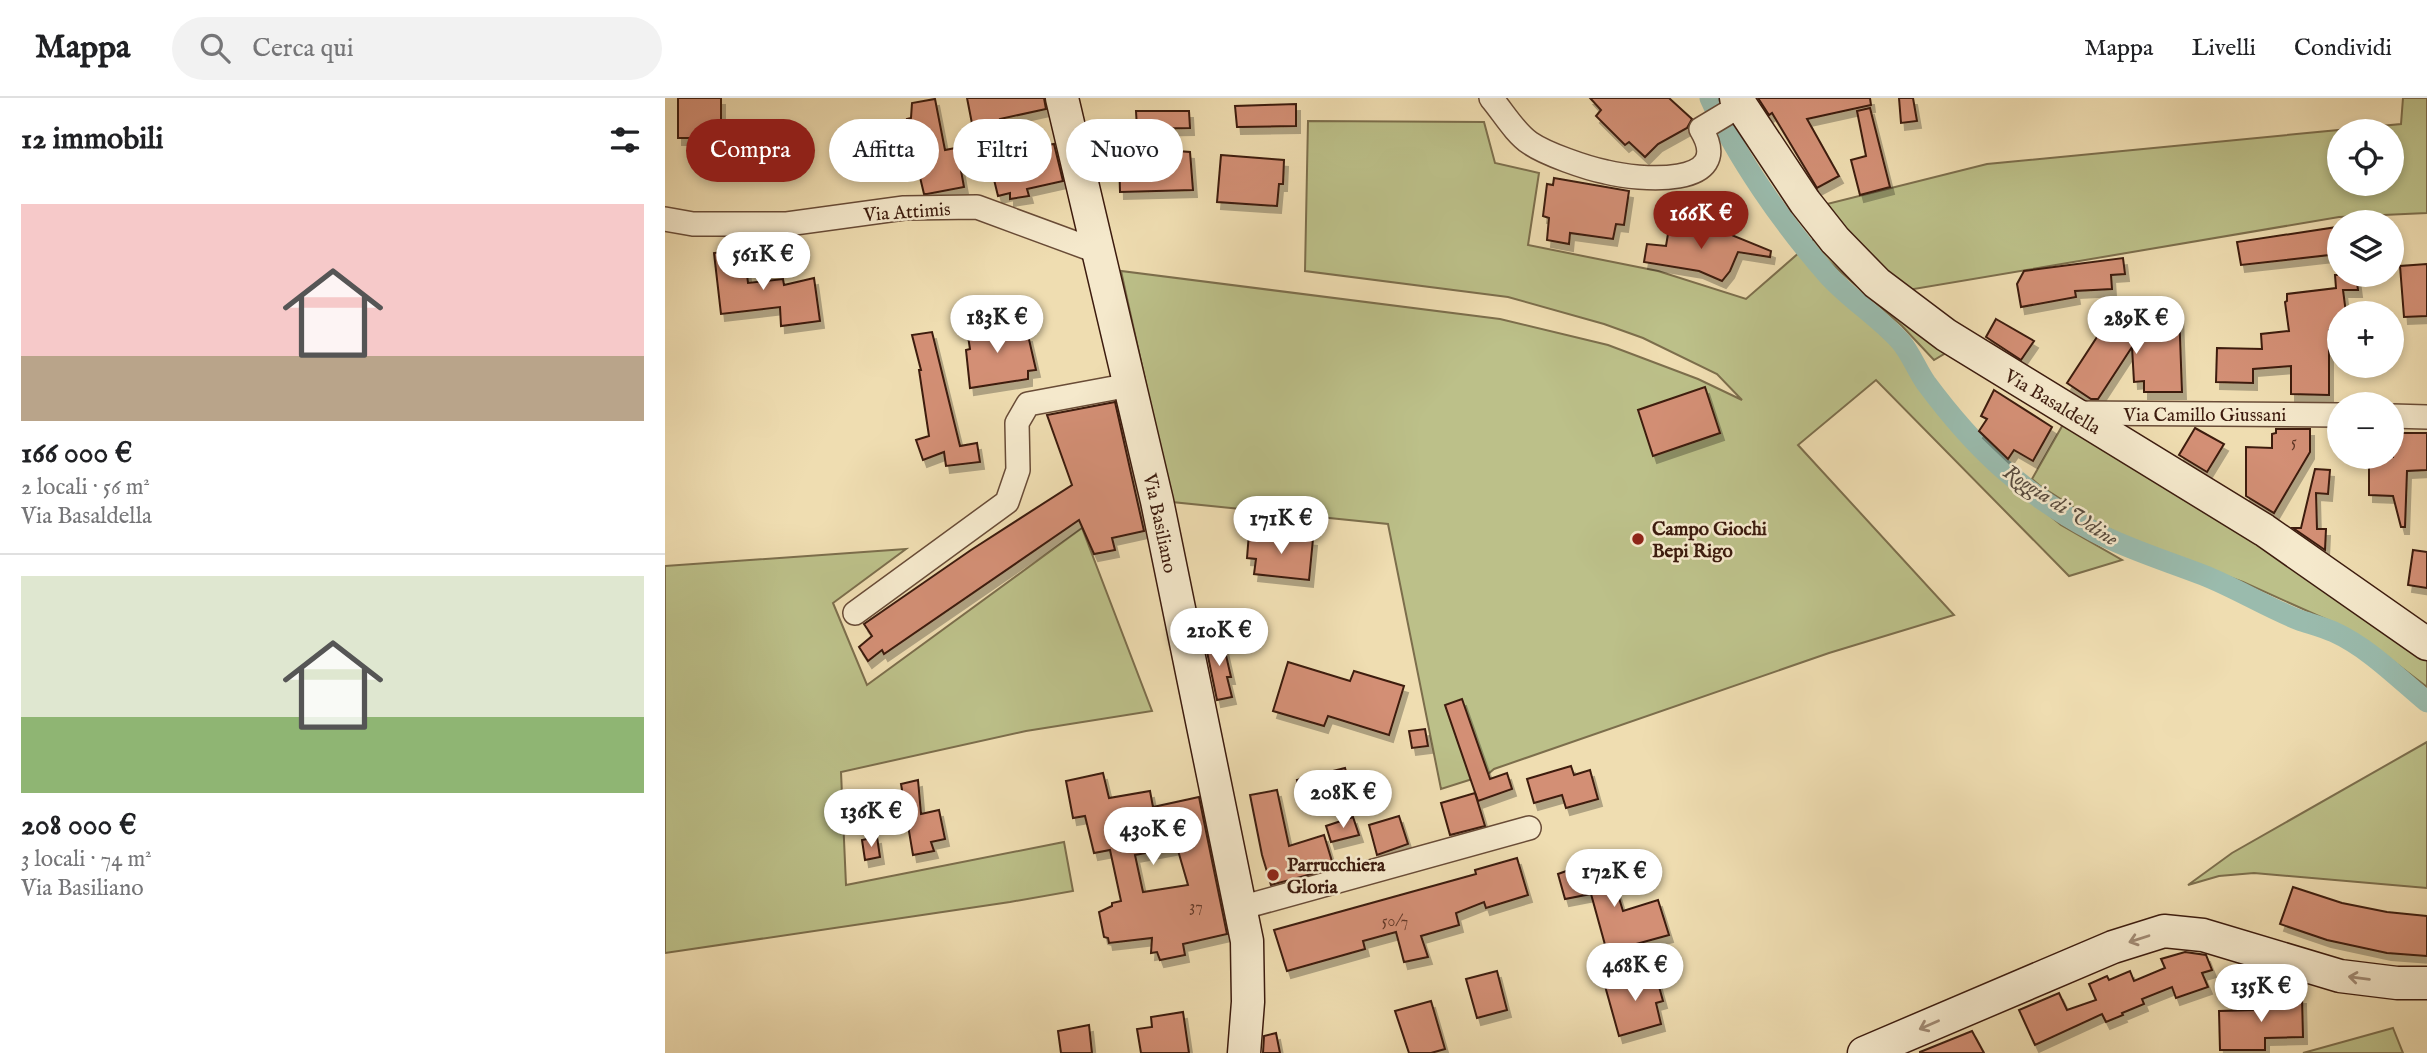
<!DOCTYPE html>
<html lang="it">
<head>
<meta charset="utf-8">
<style>
  body { margin:0; font-family:"IM FELL English",serif; background:#f2f2f2; color:#202124; height:100vh; display:flex; flex-direction:column; font-size:26px; white-space:nowrap }
  * { box-sizing:border-box; margin:0 }
  p { font-size:23px; color:#757577 }
  .icon { flex:none; width:38px; height:38px; fill:none; stroke:currentColor; stroke-width:2; stroke-linecap:round; stroke-linejoin:round }
  .map { position:relative; flex:1; overflow:hidden }
  .sheet { display:flex; flex-direction:column; background:#fff; width:665px }
  .sheet>* { flex:none }
  .guide { position:absolute; left:21px; top:21px; width:665px; height:63px; display:flex; gap:14px }
  .tools { position:absolute; left:1662px; top:21px; display:grid; gap:14px }
  .tools a { display:grid; place-items:center; width:77px; height:77px; border-radius:50%; background:#fff; box-shadow:0 4px 10px #0003; font-size:35px }
  .price { position:absolute; translate:-50% -60px; padding:0 16px; border-radius:24px; background:#fff; color:#222; font-size:23px; line-height:46px; filter:drop-shadow(0 2px 4px #0008) }
  .price::after { content:''; position:absolute; left:50%; top:42px; width:21px; height:16px; margin-left:-10px; background:inherit; clip-path:polygon(0 0,100% 0,50% 100%) }
  .price.on { background:#8f2418; color:#fff }
  ul { padding:0; list-style:none }
  li { display:grid; align-content:center; gap:14px; height:371px; padding:0 21px }
  li+li { border-top:2px solid #e0e0e0 }
  li span { display:grid; place-items:center; height:217px; border-radius:0px; color:#555 }
  li>.icon { margin-inline-start:auto }
  span .icon { width:126px; height:126px; fill:#fffc; stroke-width:1 }
  li b { font-size:30px }
  h2 { display:flex; justify-content:space-between; align-items:center; height:84px; padding:0 21px; font-size:30px }
  .tag { padding:0 24px; border-radius:32px; background:#fff; box-shadow:0 4px 10px #0003; font-size:24px; line-height:63px }
  .tag.on { background:#8f2418; color:#fff }
  header { display:flex; align-items:center; gap:42px; box-sizing:border-box; height:98px; padding:0 35px; background:#fff; border-bottom:2px solid #e0e0e0 }
  header strong { font-size:33px }
  nav { display:flex; gap:38px; margin-inline-start:auto; font-size:24px }
  .search { width:490px; height:63px; background:#f2f2f2; display:flex; align-items:center; gap:18px; box-sizing:border-box; padding:0 24px; border-radius:38px; color:#757577; font-size:26px }
  main { display:flex; flex:1; min-height:0 }
  .map>svg:first-child { display:block }
</style>
</head>
<body>
<header>
<strong>Mappa</strong>
<div class="search"><svg class="icon" aria-label="search" viewBox="0 0 24 24"><circle cx="10" cy="10" r="6"/><path d="M15 15l6 6"/></svg>Cerca qui</div>
<nav><a>Mappa</a><a>Livelli</a><a>Condividi</a></nav>
</header>
<main>
<section class="sheet">
<h2>12 immobili<svg class="icon" aria-label="filters" viewBox="0 0 24 24"><path d="M4 7h16M4 17h16"/><circle cx="9" cy="7" r="2"/><circle cx="15" cy="17" r="2"/></svg></h2>
<ul>
<li><span style="background:linear-gradient(#f6c9c9 70%,#b9a48a 0)"><svg class="icon" aria-label="home" viewBox="0 0 24 24"><path d="M3 11l9-7 9 7M6 9v11h12V9"/></svg></span><div><b>166 000 €</b><p>2 locali · 56 m²</p><p>Via Basaldella</p></div></li>
<li><span style="background:linear-gradient(#dfe7d0 65%,#8fb573 0)"><svg class="icon" aria-label="home" viewBox="0 0 24 24"><path d="M3 11l9-7 9 7M6 9v11h12V9"/></svg></span><div><b>208 000 €</b><p>3 locali · 74 m²</p><p>Via Basiliano</p></div></li>
</ul>
</section>
<div class="map">
<svg width="1762" height="955" viewBox="0 0 1762 955">
  <defs>
    <filter id="shadow"><feDropShadow dx="4" dy="7" stdDeviation="0" flood-color="#0004"/></filter>
  </defs>
  <rect width="100%" height="100%" fill="#efddb1"/>
  <filter id="stains"><feTurbulence type="fractalNoise" baseFrequency=".00286" numOctaves="4"/><feColorMatrix values="0 0 0 0 .2 0 0 0 0 .09 0 0 0 0 .02 0 0 0 .5 -.17"/></filter>
  <radialGradient id="worn" r=".72"><stop offset=".6" stop-color="#630" stop-opacity="0"/><stop offset="1" stop-color="#630" stop-opacity=".3"/></radialGradient>
  <g fill="#bcc089" stroke="#7c6e4c" stroke-width="2" fill-rule="evenodd">
    <path d="M 1738,0 L 1762,0 L 1762,115 L 1674,119 L 1243,192 L 1229,180 L 1158,107 L 1322,66 L 1736,26 ZM 1675,33 L 1727,33 L 1727,86 L 1675,86 Z"/>
    <polygon points="643,23 819,24 830,65 874,75 863,147 993,173 1081,201 1136,153 1157,181 1234,253 1254,287 1305,349 1331,373 1396,427 1457,462 1404,478 1211,282 1133,347 1289,517 1164,555 829,671 823,676 776,691 723,426 507,404 456,173 835,221 943,247 1033,281 1077,302 1052,276 978,240 939,226 843,199 640,173"/>
    <polygon points="1151,139 1284,253 1269,262 1237,228 1144,146"/>
    <polygon points="1400,323 1611,452 1762,561 1762,589 1724,560 1667,524 1578,484 1475,447 1431,424 1374,387 1367,381"/>
    <polygon points="417,430 487,613 361,633 176,674 181,787 399,744 408,793 345,804 0,855 0,468 241,451 168,505 202,587"/>
    <polygon points="1762,644 1762,790 1589,775 1554,778 1523,787 1567,755"/>
    <polygon points="1728,930 1738,955 1638,955"/>
  </g>
  <g fill="none" stroke-linecap="round" stroke-linejoin="round">
    <path stroke="#9abbad" stroke-width="21" d="M 1045,0 C 1071,59 1119,127 1162,176 C 1184,201 1214,219 1236,244 C 1246,256 1252,272 1261,285 C 1310,351 1357,395 1430,434 C 1465,452 1502,463 1538,477 C 1571,490 1601,509 1634,522 C 1646,526 1658,529 1669,534 C 1704,550 1733,580 1762,604"/>
  </g>
  <g fill="#d38f75" stroke="#3c1b0e" stroke-width="2" fill-rule="evenodd" filter="url(#shadow)">
    <rect x="13" y="0" width="43" height="40"/>
    <polygon points="302,0 379,0 381,11 335,21 342,54 389,46 398,83 362,91 364,98 345,101 345,95 333,98 324,61 295,67 299,89 262,96 259,96 254,75 252,73 221,75 220,59 249,59 242,21 246,20 247,5 270,1 280,52 311,46"/>
    <polygon points="925,0 1004,0 1027,21 1022,30 993,46 980,59 964,44 960,47 931,18 936,12"/>
    <polygon points="1093,0 1205,0 1206,7 1142,21 1174,78 1152,90 1107,15 1104,17"/>
    <polygon points="1234,0 1248,0 1252,23 1236,25"/>
    <polygon points="631,6 631,28 572,29 570,8"/>
    <polygon points="1205,10 1225,89 1195,97 1186,62 1201,58 1192,13"/>
    <polygon points="471,13 524,13 525,30 472,31"/>
    <polygon points="472,50 525,54 528,92 455,94 454,59 473,58"/>
    <polygon points="556,57 619,62 618,86 614,86 612,108 552,104"/>
    <polygon points="889,80 964,93 959,127 951,126 948,141 905,135 904,146 882,142 884,120 878,118 882,86 888,87"/>
    <polygon points="1005,124 1040,132 1041,130 1051,133 1052,131 1106,153 1105,159 1073,154 1065,173 1057,183 1034,173 979,164 982,146 1001,148"/>
    <polygon points="1672,129 1673,156 1576,167 1572,144"/>
    <polygon points="79,151 83,185 118,181 119,187 149,180 155,223 116,228 115,209 56,216 49,155"/>
    <polygon points="1458,160 1460,176 1446,177 1447,191 1410,193 1411,199 1356,209 1352,186 1359,173"/>
    <polygon points="1762,166 1762,218 1739,219 1735,168"/>
    <polygon points="1670,177 1691,177 1693,192 1678,192 1681,215 1675,215 1675,231 1664,232 1664,297 1626,296 1626,268 1588,271 1588,285 1551,284 1552,250 1597,251 1596,236 1624,233 1620,204 1622,203 1622,196 1671,190"/>
    <polygon points="1473,212 1514,212 1517,294 1479,294 1479,283 1469,284 1467,249 1433,301 1426,301 1402,285 1432,239 1473,236"/>
    <polygon points="331,220 336,241 363,237 371,272 363,273 363,281 305,290 301,252 305,251 301,225"/>
    <polygon points="1331,221 1369,243 1356,262 1321,239"/>
    <polygon points="267,234 295,348 312,345 315,364 281,368 279,354 258,362 251,342 264,338 254,272 256,272 247,237"/>
    <polygon points="1040,289 1055,335 988,358 973,312"/>
    <polygon points="1329,292 1387,329 1368,363 1349,352 1343,361 1314,333 1322,321 1316,318"/>
    <polygon points="450,304 479,433 447,440 450,452 429,456 414,422 219,556 217,552 203,563 194,549 207,538 199,526 306,452 407,387 382,317"/>
    <polygon points="1530,330 1559,346 1542,374 1514,357"/>
    <polygon points="1611,331 1645,331 1645,354 1609,415 1581,398 1581,349 1607,350 1607,336 1611,335"/>
    <polygon points="1729,335 1762,335 1762,372 1742,373 1740,429 1736,429 1728,398 1704,397 1704,359 1728,359"/>
    <polygon points="1650,371 1665,372 1663,396 1651,395 1652,431 1661,431 1660,452 1628,430 1636,430"/>
    <polygon points="584,435 648,441 644,482 589,476 591,461 582,460"/>
    <polygon points="1748,452 1762,454 1762,490 1743,487"/>
    <polygon points="557,540 566,579 562,579 567,599 552,602 540,544"/>
    <polygon points="623,564 685,583 689,573 739,588 724,637 663,618 659,628 608,613"/>
    <polygon points="797,601 825,681 842,675 847,691 813,703 780,607"/>
    <polygon points="760,631 763,648 747,650 744,633"/>
    <polygon points="906,668 909,677 925,672 933,701 901,710 897,697 869,705 862,681"/>
    <polygon points="680,670 684,684 636,697 632,682"/>
    <path d="M 438,675 L 444,700 L 485,693 L 488,709 L 534,699 L 562,836 L 518,846 L 520,857 L 495,862 L 492,854 L 486,855 L 487,840 L 444,845 L 443,840 L 439,839 L 434,814 L 447,808 L 447,805 L 456,803 L 445,752 L 429,755 L 420,718 L 408,720 L 401,683 ZM 512,749 L 523,787 L 478,794 L 470,757 Z"/>
    <polygon points="253,682 256,716 274,712 280,741 266,744 269,753 248,757 236,686"/>
    <polygon points="612,692 624,748 659,737 669,770 606,787 597,757 585,697"/>
    <polygon points="810,695 820,728 785,737 776,705"/>
    <polygon points="204,698 207,716 188,719 186,701"/>
    <polygon points="734,718 743,746 712,757 704,727"/>
    <polygon points="688,719 694,737 666,744 661,728"/>
    <polygon points="212,739 215,759 200,762 197,742"/>
    <polygon points="852,760 863,797 821,810 819,804 791,815 794,827 756,838 763,859 739,864 731,834 698,843 700,851 622,873 609,832 811,776 810,772"/>
    <polygon points="926,760 935,789 949,784 958,813 993,802 1004,837 942,854 926,796 900,801 893,776 910,770 909,767"/>
    <polygon points="1628,789 1677,805 1722,814 1762,818 1762,858 1722,855 1662,842 1615,826"/>
    <polygon points="1520,854 1541,857 1547,872 1537,875 1543,889 1511,900 1507,889 1477,901 1479,906 1457,915 1458,917 1441,924 1437,916 1370,947 1354,912 1394,895 1402,912 1431,902 1424,886 1442,878 1444,882 1465,873 1469,883 1500,870 1496,861"/>
    <polygon points="832,873 842,912 812,920 801,881"/>
    <polygon points="990,874 998,903 991,905 996,926 954,938 940,888"/>
    <polygon points="1637,899 1638,939 1600,940 1600,952 1555,952 1554,913 1591,912 1592,900"/>
    <polygon points="766,903 780,951 766,955 744,955 730,913"/>
    <polygon points="518,914 524,955 476,955 472,931 487,929 486,919"/>
    <polygon points="424,927 427,955 396,955 393,933"/>
    <polygon points="1307,933 1319,955 1255,955 1255,954"/>
    <polygon points="611,935 615,955 598,955 599,938"/>
  </g>
  <g fill="none" stroke-linecap="round" stroke-linejoin="round">
    <g stroke="#694c37" stroke-width="26">
      <g id="street">
        <path d="M 826,0 C 838,14 850,35 865,45 C 881,56 921,70 941,74 C 972,82 1072,91 1036,31 L 1076,7"/>
        <polyline points="0,121 28,126 122,126 239,110 312,109 434,154"/>
        <polyline points="1409,315 1675,317"/>
        <polyline points="1727,318 1762,319"/>
        <polyline points="190,515 342,404 353,372 352,325 363,306 465,287"/>
        <polyline points="575,810 864,730"/>
      </g>
    </g>
    <g stroke="#3c1b0e" stroke-width="35">
      <g id="secondary">
        <polyline points="397,0 492,403 582,843 583,904 579,955"/>
        <polyline points="1071,0 1140,104 1170,142 1212,185 1281,237 1599,432 1762,546"/>
        <polyline points="1199,955 1448,849 1499,833 1538,837 1675,878 1732,885 1762,885"/>
      </g>
    </g>
    <use href="#street" stroke="#f5e9cc" stroke-width="23"/>
    <use href="#secondary" stroke="#f5e9cc" stroke-width="32"/>
  </g>
  <defs><path id="oneway-shaft" d="M-6 0H5M1.5-3L5.5 0L1.5 3" fill="none" stroke-width="1.6" stroke-linecap="round" stroke-linejoin="round" transform="scale(1.75)"/></defs>
  <g stroke="#a28c76">
    <use href="#oneway-shaft" transform="translate(1474 841) rotate(162)"/>
    <use href="#oneway-shaft" transform="translate(1694 880) rotate(-173)"/>
    <use href="#oneway-shaft" transform="translate(1264 927) rotate(156)"/>
  </g>
  <g fill="#8f2418" stroke="#f5e9cc" stroke-width="2.5">
    <circle cx="973" cy="441" r="7"/>
    <circle cx="608" cy="777" r="7"/>
  </g>
  <g text-anchor="middle" stroke-width="5" stroke-linejoin="round" paint-order="stroke">
    <g font-size="16" fill="#623828">
      <text x="1629" y="349">5</text>
      <text x="531" y="813">37</text>
      <text x="730" y="828">50/7</text>
    </g>
    <g font-size="19" fill="#3c1b0e" stroke="#f5e9cc">
      <text transform="translate(242 113) rotate(-4)" y="7">Via Attimis</text>
      <text transform="translate(1388 303) rotate(31)" y="7">Via Basaldella</text>
      <text x="1540" y="323">Via Camillo Giussani</text>
      <text transform="translate(496 425) rotate(78)" y="7">Via Basiliano</text>
    </g>
    <g font-size="19" font-weight="bold" fill="#3c1b0e" stroke="#f5e9cc" text-anchor="start">
      <text x="987" y="437">Campo Giochi<tspan x="987" dy="22">Bepi Rigo</tspan></text>
      <text x="622" y="773">Parrucchiera<tspan x="622" dy="22">Gloria</tspan></text>
    </g>
    <g font-size="21" font-style="italic" fill="#584b3e" stroke="#f5e9cc">
      <text transform="translate(1396 407) rotate(33)" y="7">Roggia di Udine</text>
    </g>
  </g>
  <rect width="100%" height="100%" filter="url(#stains)"/>
  <rect width="100%" height="100%" fill="url(#worn)"/>
</svg>
<div class="tools">
<a><svg class="icon" aria-label="locate" viewBox="0 0 24 24"><circle cx="12" cy="12" r="6"/><path d="M12 2v4M12 18v4M2 12h4M18 12h4"/></svg></a>
<a><svg class="icon" aria-label="layers" viewBox="0 0 24 24"><path d="M12 4l9 5-9 5-9-5zM3 14l9 5 9-5"/></svg></a>
<a>+</a>
<a>−</a>
</div>
<b class="price on" style="left:1036px;top:153px">166K €</b>
<b class="price" style="left:98px;top:194px">561K €</b>
<b class="price" style="left:332px;top:257px">183K €</b>
<b class="price" style="left:1471px;top:258px">289K €</b>
<b class="price" style="left:616px;top:458px">171K €</b>
<b class="price" style="left:554px;top:570px">210K €</b>
<b class="price" style="left:678px;top:732px">208K €</b>
<b class="price" style="left:206px;top:751px">136K €</b>
<b class="price" style="left:488px;top:769px">430K €</b>
<b class="price" style="left:949px;top:811px">172K €</b>
<b class="price" style="left:970px;top:905px">468K €</b>
<b class="price" style="left:1596px;top:926px">135K €</b>
<div class="guide">
<a class="tag on">Compra</a>
<a class="tag">Affitta</a>
<a class="tag">Filtri</a>
<a class="tag">Nuovo</a>
</div>
</div>
</main>
</body>
</html>
